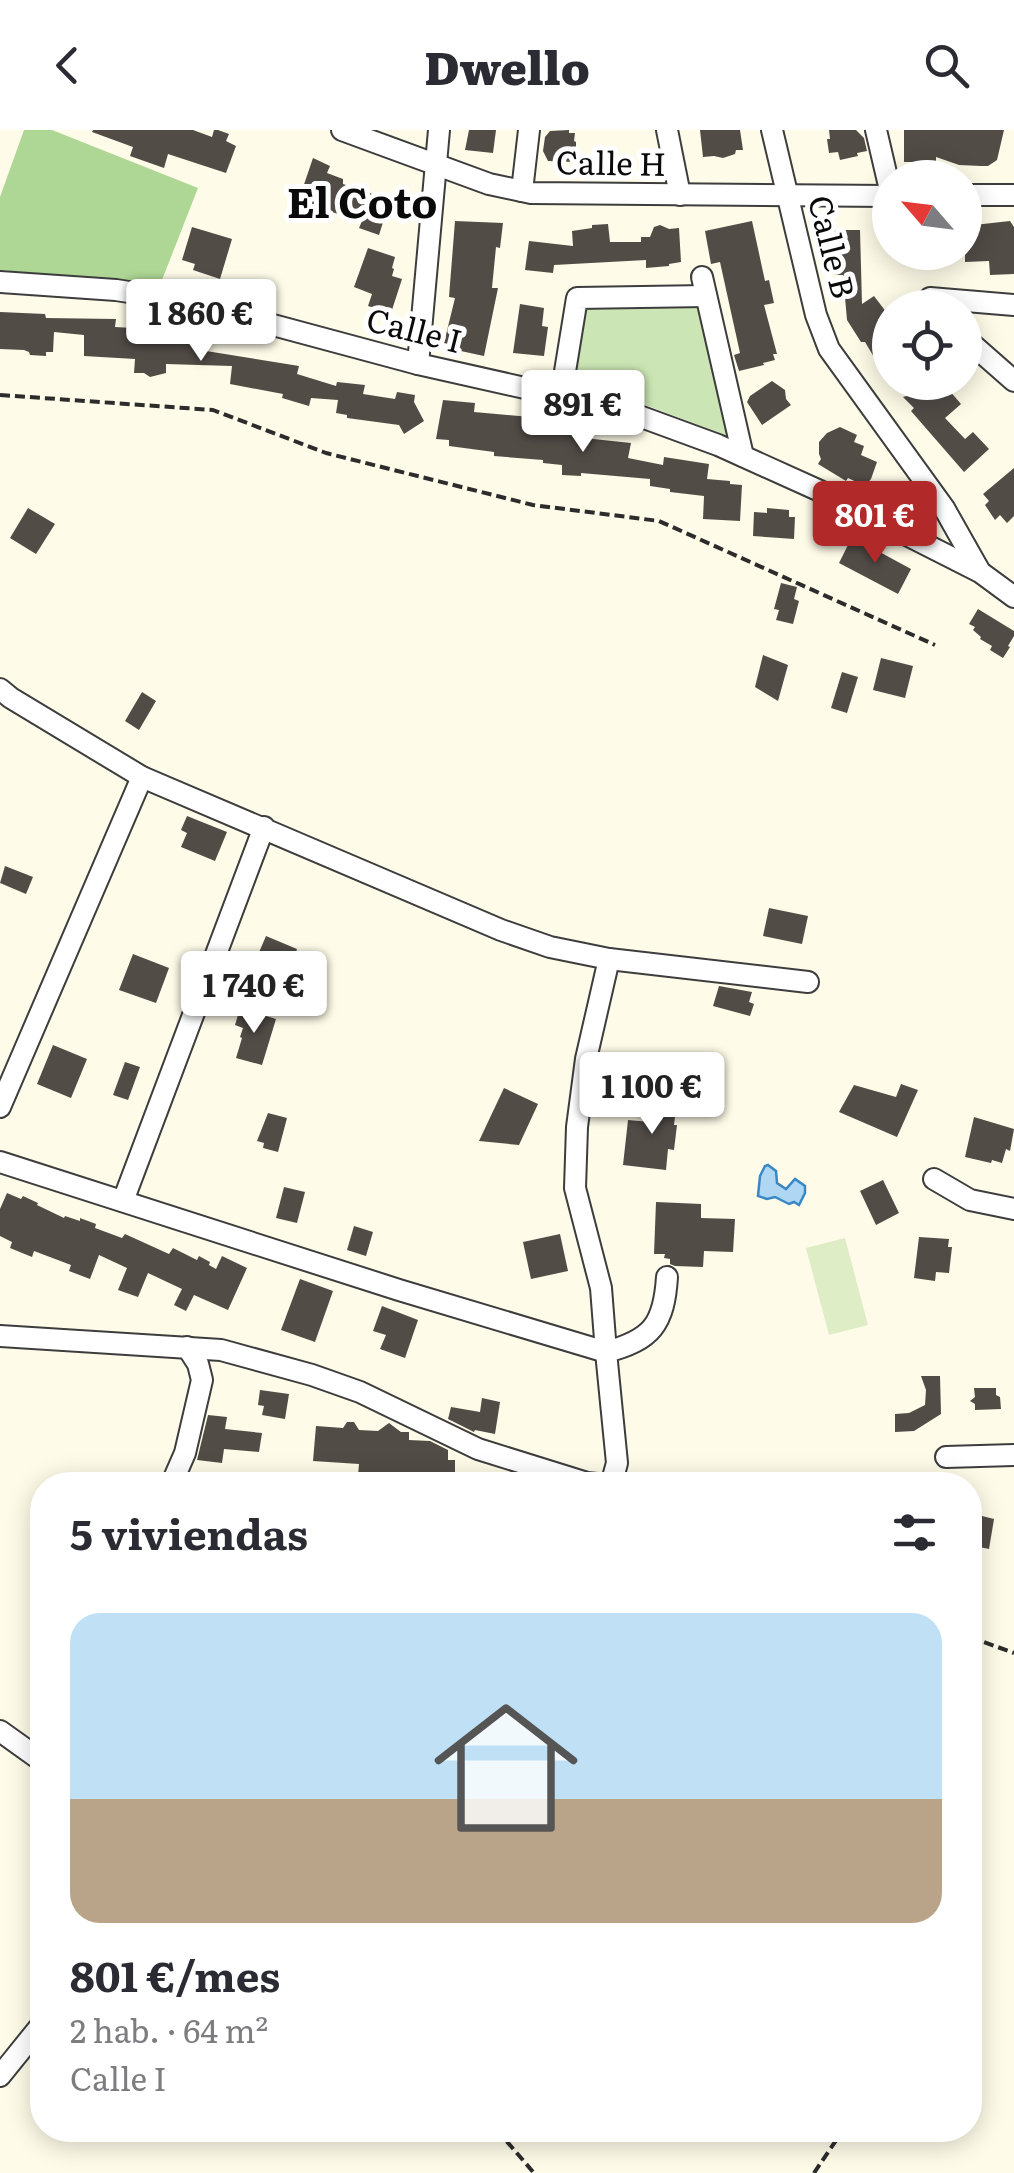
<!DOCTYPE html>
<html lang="es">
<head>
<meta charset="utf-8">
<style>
  body { margin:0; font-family:Literata,serif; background:#f7f7f7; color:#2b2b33; height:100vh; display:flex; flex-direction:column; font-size:38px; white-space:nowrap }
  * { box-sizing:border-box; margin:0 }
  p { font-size:32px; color:#7c7c81 }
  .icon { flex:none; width:55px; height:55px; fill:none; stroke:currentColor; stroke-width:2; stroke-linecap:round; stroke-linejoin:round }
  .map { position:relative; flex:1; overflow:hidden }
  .drawer { position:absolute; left:30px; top:1342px; width:952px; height:670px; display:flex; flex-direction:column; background:#fff; border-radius:40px; box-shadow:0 5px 25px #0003 }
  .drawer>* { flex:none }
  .needle { width:65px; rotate:298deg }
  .tools { position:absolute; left:872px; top:30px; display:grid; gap:20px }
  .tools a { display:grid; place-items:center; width:110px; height:110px; border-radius:50%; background:#fff; box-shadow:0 5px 25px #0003; font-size:50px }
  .price { position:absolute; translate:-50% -85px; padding:0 22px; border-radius:10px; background:#fff; color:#222; font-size:32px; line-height:65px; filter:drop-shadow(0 2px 5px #0008) }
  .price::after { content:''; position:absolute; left:50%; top:60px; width:30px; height:22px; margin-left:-15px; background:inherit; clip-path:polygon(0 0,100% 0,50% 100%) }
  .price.selected { background:#b22929; color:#fff }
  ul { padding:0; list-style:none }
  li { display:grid; align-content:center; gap:20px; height:530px; padding:0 40px }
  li+li { border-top:2px solid #e1e1e2 }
  li span { display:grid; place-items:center; height:310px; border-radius:30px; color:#555 }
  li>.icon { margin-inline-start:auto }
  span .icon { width:180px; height:180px; fill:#fffc; stroke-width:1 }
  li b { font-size:42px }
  h2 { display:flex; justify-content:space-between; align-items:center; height:120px; padding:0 40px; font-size:42px }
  header { display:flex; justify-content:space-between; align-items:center; height:130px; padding:0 40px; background:#fff; font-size:45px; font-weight:800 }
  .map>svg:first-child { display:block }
</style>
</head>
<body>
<header><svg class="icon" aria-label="back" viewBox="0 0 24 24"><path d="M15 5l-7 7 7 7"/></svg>Dwello<svg class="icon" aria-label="search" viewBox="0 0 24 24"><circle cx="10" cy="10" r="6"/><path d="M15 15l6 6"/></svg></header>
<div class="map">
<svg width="1014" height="2043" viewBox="0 0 1014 2043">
  <rect width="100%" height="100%" fill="#fefbe8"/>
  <polygon fill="#cbe6b4" points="580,172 700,173 731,307 643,274 568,255"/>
  <polygon fill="#aed694" points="24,0 52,0 198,58 160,155 0,140 0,67"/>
  <polygon fill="#deedc5" points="845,1108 868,1195 829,1205 806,1118"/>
  <polygon fill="#afd6f3" stroke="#3988c6" stroke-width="2.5" points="768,1035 776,1041 777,1053 786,1059 795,1049 805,1056 805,1063 799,1075 794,1072 789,1074 775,1067 767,1069 758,1066 760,1046 765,1036"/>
  <g fill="#524c47">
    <polygon points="93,0 193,0 212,7 214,0 218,0 229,4 226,11 236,16 226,43 168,24 164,38 130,26 133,17 92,2"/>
    <polygon points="469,0 496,0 493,23 465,20"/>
    <polygon points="569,0 569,3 575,3 574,11 576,12 576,32 548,31 543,21 545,7 550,1"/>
    <polygon points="700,0 740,0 743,20 736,20 735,24 723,28 714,26 703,27"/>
    <polygon points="829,0 856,0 864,8 867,21 857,23 858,26 840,30 838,22 829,23 827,9 830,9"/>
    <polygon points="904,0 1004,0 997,30 988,36 981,36 959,35 936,27 936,32 904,32"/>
    <polygon points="313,28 330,36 327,43 343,49 343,54 390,70 379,105 359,98 362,91 298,72"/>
    <polygon points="455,91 503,93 500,118 496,117 492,158 498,158 484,226 456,220 457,216 444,213 455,168 449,167"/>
    <polygon points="752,91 765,151 769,150 774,173 764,175 777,224 773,224 775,230 763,233 764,235 739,241 734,225 740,223 720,132 711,134 705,101"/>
    <polygon points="1010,91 1014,97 1014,144 990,145 989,131 965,132 965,96"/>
    <polygon points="608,94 610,112 641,112 641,107 650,107 654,97 660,95 669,99 679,98 681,132 669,134 669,136 646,138 646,130 554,135 553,143 525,140 529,111 573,116 572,101 592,98 592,95"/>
    <polygon points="192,97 232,109 220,149 193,140 195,134 182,130"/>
    <polygon points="832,100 860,100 862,174 874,166 890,187 890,254 865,212 861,212 847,190 843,145 833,145 833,131 828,126 833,118"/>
    <polygon points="368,118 395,127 392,138 394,139 392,146 402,149 391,183 368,176 372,164 354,157"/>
    <polygon points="520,174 544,178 542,196 548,197 544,226 513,223"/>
    <polygon points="0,182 45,184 46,188 116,189 115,197 168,200 168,204 200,204 200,220 299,236 297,244 336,256 337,252 365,255 363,264 395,269 397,262 415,265 414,272 424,291 404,304 399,295 347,288 347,285 336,283 338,270 311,268 309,276 282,268 283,264 230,254 232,236 166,234 166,243 150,247 144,243 134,243 135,229 84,226 84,205 54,202 53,222 46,222 46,226 30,225 29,222 24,220 0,219"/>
    <polygon points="772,251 785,260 786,269 791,275 762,295 747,272 750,266"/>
    <polygon points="942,252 961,274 945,288 965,309 973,302 989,319 964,342 911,281 914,278 903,267 936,258"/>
    <polygon points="443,270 475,273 474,282 530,287 530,296 558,300 558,297 585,300 584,308 631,313 628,328 663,335 664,327 709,334 707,349 730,351 730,354 742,355 740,391 703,389 704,366 670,362 670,359 650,356 650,349 581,343 581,346 562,345 562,335 543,333 543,330 494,326 494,322 449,316 449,310 436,309"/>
    <polygon points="840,297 857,305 854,312 864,316 861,325 877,332 871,349 865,356 848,348 846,351 818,334 821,329 819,324 819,312 827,303"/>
    <polygon points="1014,338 1014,386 1007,393 1000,385 995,390 985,375 989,371 983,364"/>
    <polygon points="28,378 55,394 36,424 10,408"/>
    <polygon points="767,378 789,380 789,387 795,387 794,409 753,406 754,382 767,383"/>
    <polygon points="852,407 911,439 898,464 839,433"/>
    <polygon points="781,453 797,457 794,469 799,471 793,494 776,490 779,480 774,479"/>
    <polygon points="978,479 1014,501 1014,506 1008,516 1010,517 1003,528 990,520 992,516 980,509 981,507 973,500 975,497 969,494"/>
    <polygon points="763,525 788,535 778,571 755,557"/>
    <polygon points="881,528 913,536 905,568 873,560"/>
    <polygon points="842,542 858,547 847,583 831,578"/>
    <polygon points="142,562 156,571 139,600 125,591"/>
    <polygon points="187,686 227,702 215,731 181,717 187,703 181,700"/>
    <polygon points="5,736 33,747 26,764 0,753"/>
    <polygon points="769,778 808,786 802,814 763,806"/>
    <polygon points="266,806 297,819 289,846 284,844 280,855 257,846 260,837 254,834"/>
    <polygon points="133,824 169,838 156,873 119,860"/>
    <polygon points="719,856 752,862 749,872 754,874 750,886 713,876"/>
    <polygon points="240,878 276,889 262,935 236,928 242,908 240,907 243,898 235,895"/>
    <polygon points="53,915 87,929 71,968 37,954"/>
    <polygon points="125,932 140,937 128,970 113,965"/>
    <polygon points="901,954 918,960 897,1007 839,982 854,955 896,967"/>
    <polygon points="504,958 538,974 519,1015 479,1011"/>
    <polygon points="653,967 677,970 674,995 677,995 674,1020 668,1019 666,1040 623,1035 628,990 651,992"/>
    <polygon points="268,983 287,988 278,1022 263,1018 264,1013 257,1011"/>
    <polygon points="974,987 1014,999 1010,1021 1006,1019 1002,1033 992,1030 991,1033 965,1027"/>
    <polygon points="883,1050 899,1083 876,1095 860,1061"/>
    <polygon points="284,1057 305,1062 297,1093 276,1088"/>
    <polygon points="7,1063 21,1069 23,1066 38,1073 37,1075 64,1088 65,1086 80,1091 80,1088 96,1094 95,1098 122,1108 125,1104 169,1124 173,1118 197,1130 199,1126 210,1132 209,1135 216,1139 222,1126 247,1138 228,1180 194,1165 186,1181 174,1175 182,1159 148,1143 138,1167 118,1160 127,1138 99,1125 90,1149 69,1141 71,1135 34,1121 32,1127 10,1118 12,1112 0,1106 0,1079"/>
    <polygon points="656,1072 701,1074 701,1088 735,1089 733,1122 704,1121 703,1137 675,1136 670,1134 670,1129 664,1128 665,1124 654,1124"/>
    <polygon points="354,1096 373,1102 366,1126 347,1120"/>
    <polygon points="560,1104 568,1141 531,1149 523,1112"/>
    <polygon points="919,1107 949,1109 948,1117 952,1117 949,1143 936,1142 935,1151 914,1148"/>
    <polygon points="300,1149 333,1161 315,1212 281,1200"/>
    <polygon points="382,1176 418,1190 405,1228 380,1219 386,1205 373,1201"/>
    <polygon points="921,1246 940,1246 941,1284 914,1301 895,1302 895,1284 909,1283 925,1275 926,1260"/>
    <polygon points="974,1258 996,1258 996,1265 1000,1267 1001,1279 975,1280 975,1274 970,1271 975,1267"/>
    <polygon points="260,1260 289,1264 285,1289 262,1285 264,1276 258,1275"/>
    <polygon points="482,1268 500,1272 495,1304 475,1300 474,1302 448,1289 451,1277 480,1282"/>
    <polygon points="208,1285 227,1287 225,1299 262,1303 259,1322 224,1319 222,1333 197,1330"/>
    <polygon points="347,1292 354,1292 359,1300 378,1301 389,1293 401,1302 409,1302 409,1310 430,1311 448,1320 448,1330 455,1330 455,1345 444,1345 443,1355 376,1355 376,1346 358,1345 359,1334 313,1331 316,1296 343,1298"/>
    <polygon points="970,1383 994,1389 989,1419 970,1415"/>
  </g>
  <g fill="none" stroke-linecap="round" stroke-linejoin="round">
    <g stroke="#3d3d3d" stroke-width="24">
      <g id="street">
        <polyline points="342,0 489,54 531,63 890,66"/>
        <polyline points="667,0 680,65"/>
        <polyline points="772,0 816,185 829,219 944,378 979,440"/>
        <polyline points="876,0 890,60"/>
        <polyline points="522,61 529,0"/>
        <polyline points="965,65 1014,65"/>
        <polyline points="702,147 743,326"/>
        <polyline points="0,152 116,160 180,170 418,234 583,271 639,286 718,315 820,361 980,442 1014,467"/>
        <polyline points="932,178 930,168 1014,175"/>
        <polyline points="965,208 1014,251"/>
        <polyline points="418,234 439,0"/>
        <polyline points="561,266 577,168 706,166"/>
        <polyline points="0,559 11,568 142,647 501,800 550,817 609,829 586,929 577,997 575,1058 601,1158 606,1222 399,1160 0,1032"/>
        <polyline points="609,829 808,852"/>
        <polyline points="0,977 142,647"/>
        <polyline points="934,1049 970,1070 1014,1079"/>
        <polyline points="123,1071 264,697"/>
        <polyline points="0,1206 221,1220 312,1245 360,1262 478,1319 587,1353 607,1355"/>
        <polyline points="946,1327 1014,1325"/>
        <polyline points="171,1355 185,1323 202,1250 198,1234 187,1217"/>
        <path d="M 611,1355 L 617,1333 L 606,1222 C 652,1210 664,1194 667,1147"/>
        <polyline points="0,1601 42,1631"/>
        <polyline points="0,1946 42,1894"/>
      </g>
    </g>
    <g stroke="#2c2c2c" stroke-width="4" stroke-dasharray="10 5" stroke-linecap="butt">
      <polyline points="0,265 213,280 326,323 533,375 659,391 935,515"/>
      <polyline points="970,1507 1014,1523"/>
      <polyline points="497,2000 534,2043"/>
      <polyline points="814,2043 843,2000"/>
    </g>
    <use href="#street" stroke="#fff" stroke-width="20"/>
  </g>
  <g text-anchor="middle" stroke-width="10" stroke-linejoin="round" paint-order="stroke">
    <g font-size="32" fill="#0a0a0a" stroke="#fff">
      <text transform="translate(611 34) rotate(1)" y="11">Calle H</text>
      <text transform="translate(831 117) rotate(76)" y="11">Calle B</text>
      <text transform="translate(414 201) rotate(14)" y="11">Calle I</text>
    </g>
    <g font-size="42" font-weight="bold" fill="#0a0a0a" stroke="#fff">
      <text x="362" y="88">El Coto</text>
    </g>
  </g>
</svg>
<div class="tools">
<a><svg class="needle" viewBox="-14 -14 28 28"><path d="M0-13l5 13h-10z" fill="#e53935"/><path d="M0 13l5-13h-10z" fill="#7c7c81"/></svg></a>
<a><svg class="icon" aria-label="locate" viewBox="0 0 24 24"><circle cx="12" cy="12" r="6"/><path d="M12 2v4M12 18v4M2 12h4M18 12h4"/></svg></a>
</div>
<b class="price" style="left:201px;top:234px">1 860 €</b>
<b class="price" style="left:583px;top:325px">891 €</b>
<b class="price selected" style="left:875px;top:436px">801 €</b>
<b class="price" style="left:254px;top:906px">1 740 €</b>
<b class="price" style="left:652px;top:1007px">1 100 €</b>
<section class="drawer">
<h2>5 viviendas<svg class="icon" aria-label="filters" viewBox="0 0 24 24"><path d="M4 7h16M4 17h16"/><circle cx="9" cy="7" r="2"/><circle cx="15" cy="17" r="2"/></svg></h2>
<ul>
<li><span style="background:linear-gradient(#bfe0f5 60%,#b9a48a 0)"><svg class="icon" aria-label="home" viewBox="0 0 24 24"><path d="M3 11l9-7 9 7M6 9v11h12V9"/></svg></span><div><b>801 €/mes</b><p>2 hab. · 64 m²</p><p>Calle I</p></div></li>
</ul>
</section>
</div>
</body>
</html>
